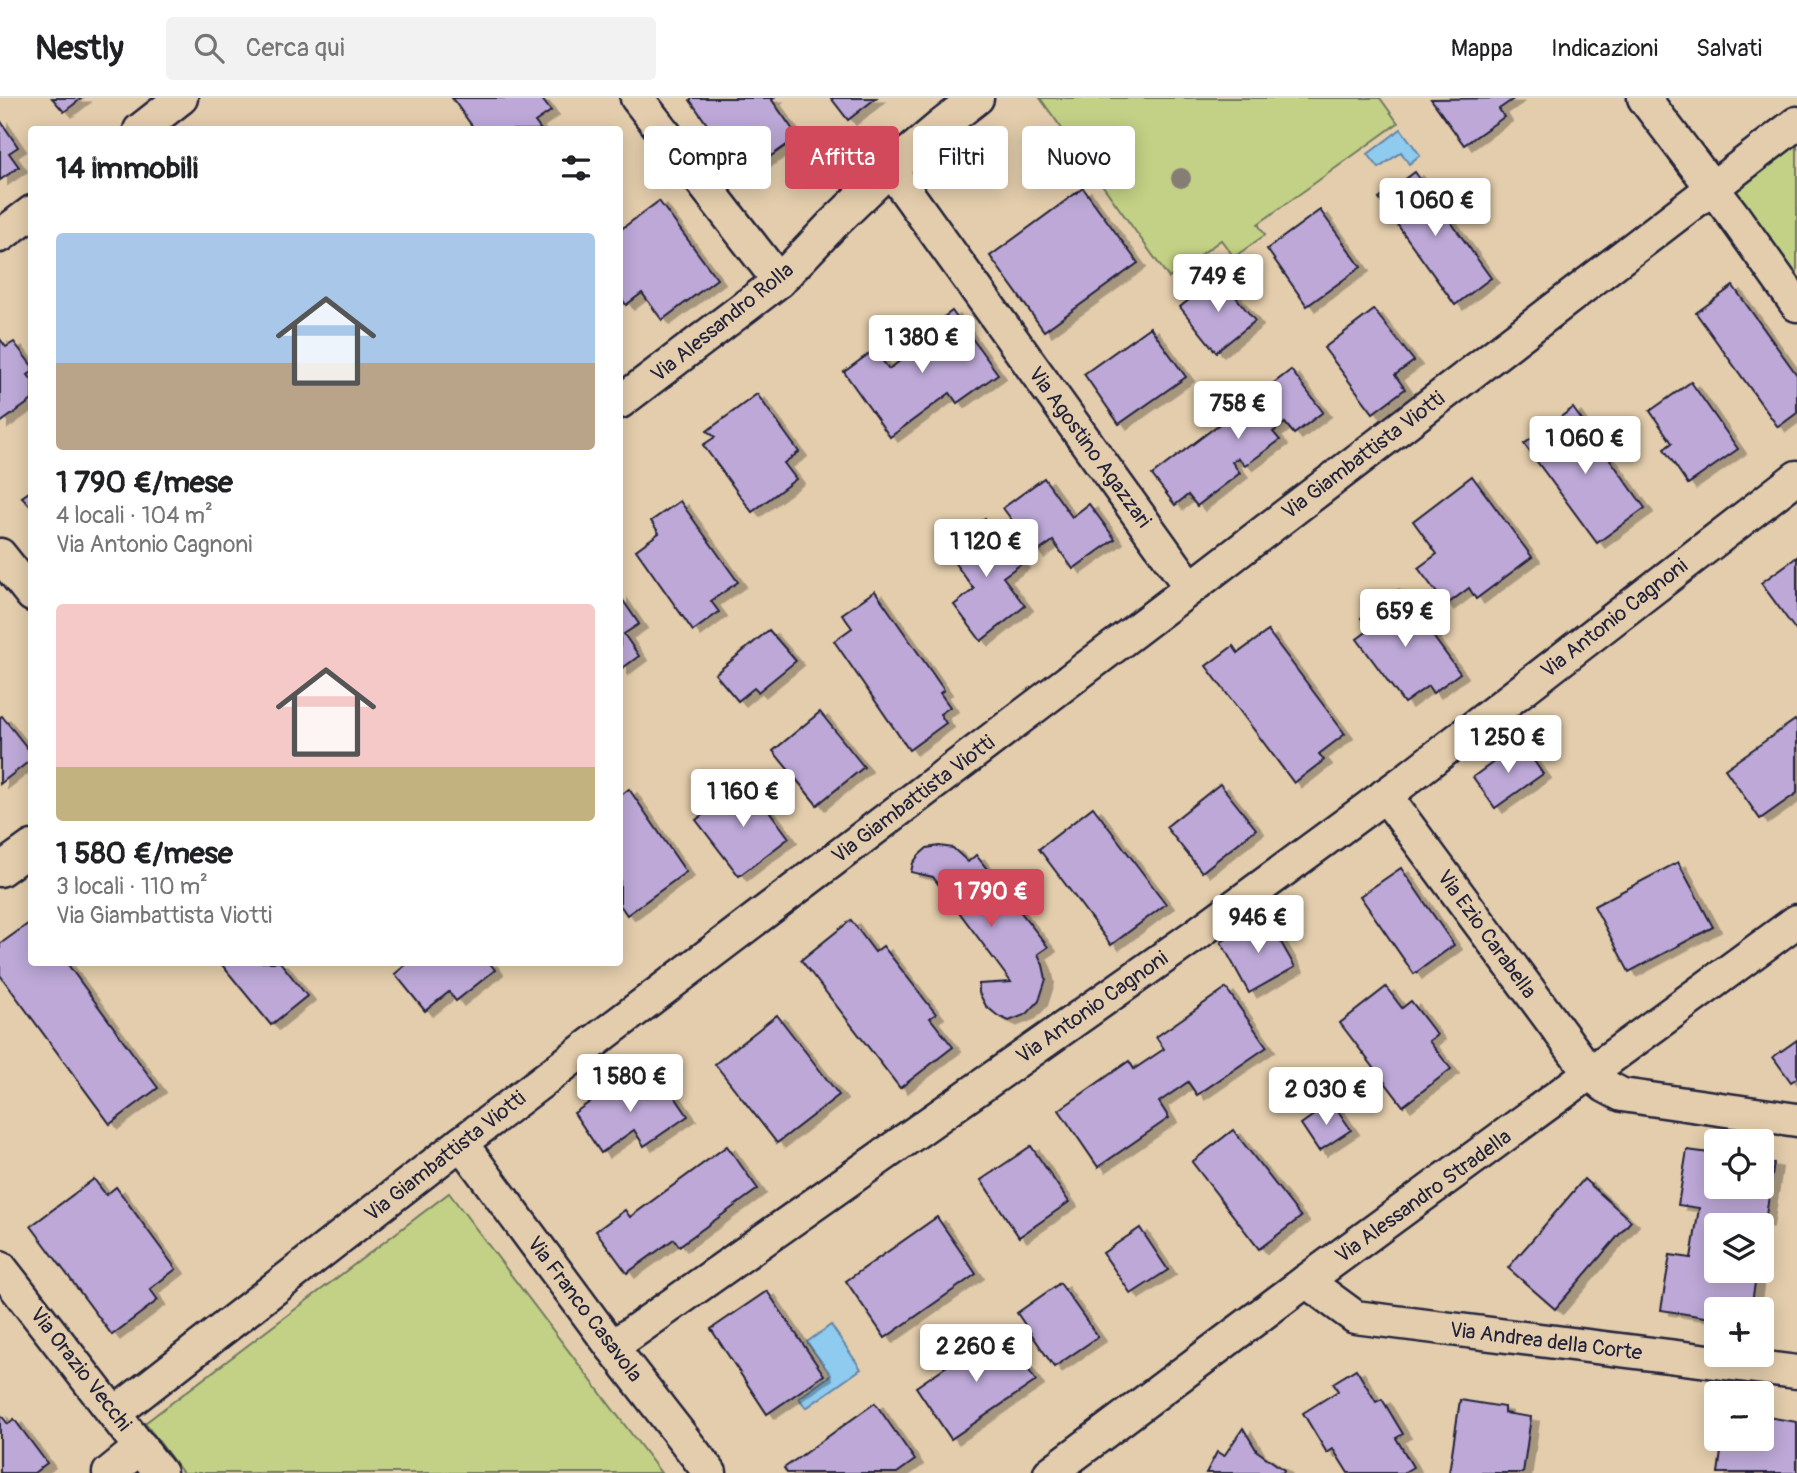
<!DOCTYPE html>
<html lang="it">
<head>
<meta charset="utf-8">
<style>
  body { margin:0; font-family:Pangolin,sans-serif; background:#f2f2f2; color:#202124; height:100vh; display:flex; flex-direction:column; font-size:26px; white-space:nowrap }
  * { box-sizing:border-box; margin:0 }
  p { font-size:23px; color:#757577 }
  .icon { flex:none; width:38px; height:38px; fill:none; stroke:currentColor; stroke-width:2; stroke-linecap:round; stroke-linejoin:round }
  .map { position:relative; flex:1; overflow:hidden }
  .details { position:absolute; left:28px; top:28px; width:595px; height:840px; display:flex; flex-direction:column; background:#fff; border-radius:7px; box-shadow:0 4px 18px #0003 }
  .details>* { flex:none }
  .banner { position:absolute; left:644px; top:28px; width:665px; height:63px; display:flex; gap:14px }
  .tools { position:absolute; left:1704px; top:1031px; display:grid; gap:14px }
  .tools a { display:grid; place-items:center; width:70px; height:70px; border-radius:7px; background:#fff; box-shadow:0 4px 18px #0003; font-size:35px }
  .price { position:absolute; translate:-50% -60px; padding:0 16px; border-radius:7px; background:#fff; color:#222; font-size:23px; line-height:46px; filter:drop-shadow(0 2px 4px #0008) }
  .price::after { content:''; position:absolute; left:50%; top:42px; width:21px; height:16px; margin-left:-10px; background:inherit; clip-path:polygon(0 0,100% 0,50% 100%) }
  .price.current { background:#d1495b; color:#fff }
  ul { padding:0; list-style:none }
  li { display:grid; align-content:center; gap:14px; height:371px; padding:0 28px }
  li span { display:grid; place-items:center; height:217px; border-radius:7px; color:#555 }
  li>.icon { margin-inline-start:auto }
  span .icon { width:126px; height:126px; fill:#fffc; stroke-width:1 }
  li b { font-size:30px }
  h2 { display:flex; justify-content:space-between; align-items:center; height:84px; padding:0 28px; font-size:30px }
  .pill { padding:0 24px; border-radius:7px; background:#fff; box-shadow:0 4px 18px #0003; font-size:24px; line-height:63px }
  .pill.current { background:#d1495b; color:#fff }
  header { display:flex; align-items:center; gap:42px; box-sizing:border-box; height:98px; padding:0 35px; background:#fff; border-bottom:2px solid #e0e0e0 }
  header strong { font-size:33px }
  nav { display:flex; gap:38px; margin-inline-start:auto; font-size:24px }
  .search { width:490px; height:63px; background:#f2f2f2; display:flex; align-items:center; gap:18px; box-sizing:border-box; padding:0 24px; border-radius:7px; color:#757577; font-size:26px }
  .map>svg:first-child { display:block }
</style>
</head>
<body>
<header>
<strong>Nestly</strong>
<div class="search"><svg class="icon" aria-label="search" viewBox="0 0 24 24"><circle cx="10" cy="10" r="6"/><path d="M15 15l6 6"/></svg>Cerca qui</div>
<nav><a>Mappa</a><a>Indicazioni</a><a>Salvati</a></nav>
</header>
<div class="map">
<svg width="1797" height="1375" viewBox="0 0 1797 1375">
  <defs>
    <filter id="shadow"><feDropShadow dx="8" dy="4.5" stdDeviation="0" flood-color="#0004"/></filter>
  </defs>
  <rect width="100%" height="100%" fill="#e3cdac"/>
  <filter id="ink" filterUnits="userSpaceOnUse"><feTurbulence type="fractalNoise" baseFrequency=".0143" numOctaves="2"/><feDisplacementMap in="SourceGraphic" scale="14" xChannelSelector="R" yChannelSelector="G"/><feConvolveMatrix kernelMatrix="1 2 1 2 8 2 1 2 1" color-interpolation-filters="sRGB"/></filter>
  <g filter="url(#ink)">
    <g fill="#c2d185" stroke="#727a60" stroke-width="2">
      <polygon points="1040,0 1380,0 1398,25 1258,126 1265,137 1234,159 1221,142 1169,180"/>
      <polygon points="1797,25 1797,208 1712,90"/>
      <polygon points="449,1095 661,1375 183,1375 145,1325"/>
    </g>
    <g fill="#8fcaef" stroke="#6387a7" stroke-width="2">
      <polygon points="1401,31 1420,57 1409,66 1401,54 1379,70 1368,56"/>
      <polygon points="831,1227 861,1271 806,1310 799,1300 831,1277 807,1244"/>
    </g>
    <g fill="#bda8d7" stroke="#22223b" stroke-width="2" filter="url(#shadow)">
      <polygon points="52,0 82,0 64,14"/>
      <polygon points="452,0 541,0 551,13 535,24 541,32 475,32"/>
      <polygon points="692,0 774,0 772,2 798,39 751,72 729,40 721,46 690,2"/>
      <polygon points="831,0 876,0 848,22"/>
      <polygon points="1515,0 1499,11 1504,19 1464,47 1431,1"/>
      <polygon points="0,22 18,49 9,55 19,69 0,82"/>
      <polygon points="1415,74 1491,180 1455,207 1379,101"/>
      <polygon points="1083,90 1138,165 1044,233 990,158"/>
      <polygon points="659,103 717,181 662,222 642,195 626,207 620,198 620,132"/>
      <polygon points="1320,112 1361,169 1307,208 1267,151"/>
      <polygon points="1219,178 1255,223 1216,254 1180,209"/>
      <polygon points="1733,188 1797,277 1797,315 1778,329 1696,215"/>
      <polygon points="1374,212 1414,263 1395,277 1405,291 1373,315 1324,250"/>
      <polygon points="952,213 998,276 957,305 950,295 890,339 844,274 874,252 889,271 913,253 908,246"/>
      <polygon points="1150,229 1186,279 1119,326 1084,276"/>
      <polygon points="0,241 6,249 14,244 32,268 32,274 28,277 32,282 32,302 0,325"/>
      <polygon points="1291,272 1323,314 1294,336 1285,325 1273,334 1280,342 1245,368 1238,360 1232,364 1240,375 1197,408 1188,397 1175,407 1152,377"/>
      <polygon points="1691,284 1738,351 1688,386 1664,351 1672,345 1650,313"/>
      <polygon points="757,296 799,354 784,365 796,381 752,414 703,347 715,339 707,333"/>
      <polygon points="1573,310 1645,410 1597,445 1524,346"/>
      <polygon points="1472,378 1532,459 1476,501 1469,490 1446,507 1418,470 1437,456 1413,423"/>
      <polygon points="1044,380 1072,419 1089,406 1115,441 1073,471 1053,443 1036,455 1003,410"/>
      <polygon points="32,392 32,410 22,399"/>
      <polygon points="680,403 738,484 711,503 719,514 693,533 636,452 659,435 651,423"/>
      <polygon points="985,420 1021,466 1003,479 1025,508 981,543 954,507 974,491 945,452"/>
      <polygon points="1797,459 1797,534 1761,485"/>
      <polygon points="1399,492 1460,575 1433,595 1428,588 1404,605 1357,541 1369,532 1361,520"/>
      <polygon points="875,493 944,592 940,595 950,609 940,616 946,625 909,652 834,543 852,530 842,516"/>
      <polygon points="620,498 639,526 624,536 639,558 620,572"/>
      <polygon points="769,532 796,563 758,594 754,590 738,603 715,576"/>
      <polygon points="1268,533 1345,636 1319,656 1324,662 1294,685 1206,568 1233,548 1238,555"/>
      <polygon points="820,614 864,669 817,707 773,653"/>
      <polygon points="2,618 32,656 32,661 0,686 0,619"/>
      <polygon points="1795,622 1797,625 1797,695 1760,721 1725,671"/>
      <polygon points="1521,644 1543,676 1495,710 1473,679"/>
      <polygon points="747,683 789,740 739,778 696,722"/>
      <polygon points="1220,686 1256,731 1202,774 1166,729"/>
      <polygon points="629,691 686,774 627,817 620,807 620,698"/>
      <polygon points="1093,709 1166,806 1111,847 1039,751"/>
      <polygon points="939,748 953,750 968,764 976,757 1048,849 1038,856 1043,867 1046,881 1039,903 1027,916 1009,923 998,918 986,908 979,895 979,886 1011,884 933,779 911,774 913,765 919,757 927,750"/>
      <polygon points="1678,764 1713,829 1629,874 1594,808"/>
      <polygon points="1401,770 1454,847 1414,876 1360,798"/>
      <polygon points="1266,818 1295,869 1249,895 1221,844"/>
      <polygon points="851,822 875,854 883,848 936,916 930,920 953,949 900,990 801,862"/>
      <polygon points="32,823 32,864 66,864 158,990 110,1026 0,877 0,846"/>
      <polygon points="224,864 280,864 307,898 271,927 222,867"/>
      <polygon points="409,864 489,864 495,872 456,903 449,894 425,913 395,876"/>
      <polygon points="1386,889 1402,910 1411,903 1437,937 1429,943 1451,971 1403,1008 1340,925"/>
      <polygon points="1226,890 1267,949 1197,997 1188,984 1159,1004 1169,1020 1098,1069 1059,1012 1129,963 1134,971 1164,951 1156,939"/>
      <polygon points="777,917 839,997 777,1045 715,966"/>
      <polygon points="1797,942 1797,980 1791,984 1773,959"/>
      <polygon points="631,976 647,999 666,986 688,1018 644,1048 634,1032 601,1055 574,1015"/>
      <polygon points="1332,1004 1351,1032 1319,1053 1301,1026"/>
      <polygon points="1233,1032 1301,1119 1259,1151 1192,1064"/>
      <polygon points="727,1048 758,1091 679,1148 674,1141 627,1175 596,1133 625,1112 630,1119"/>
      <polygon points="1031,1048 1069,1104 1019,1139 981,1082"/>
      <polygon points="1687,1052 1717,1056 1717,1088 1762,1088 1762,1063 1774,1065 1765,1124 1747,1121 1746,1127 1717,1127 1717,1172 1757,1172 1751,1211 1717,1211 1717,1221 1661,1212 1670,1157 1691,1160 1699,1110 1678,1107"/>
      <polygon points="94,1081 106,1097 116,1089 176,1171 150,1191 158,1202 112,1237 31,1128"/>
      <polygon points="1584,1081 1631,1123 1555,1211 1508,1170"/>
      <polygon points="937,1119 976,1176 885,1240 846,1183"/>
      <polygon points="1140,1130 1168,1172 1131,1196 1103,1155"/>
      <polygon points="1060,1185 1098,1239 1054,1269 1017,1215"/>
      <polygon points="767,1193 824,1277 767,1316 711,1231"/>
      <polygon points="1001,1231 1036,1283 951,1341 916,1289"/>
      <polygon points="1356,1271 1376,1304 1382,1301 1403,1336 1396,1340 1413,1369 1403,1375 1348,1375 1333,1351 1327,1355 1303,1315 1338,1293 1333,1285"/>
      <polygon points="1460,1302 1504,1309 1504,1315 1531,1319 1523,1375 1449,1375"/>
      <polygon points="875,1305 915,1362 897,1375 787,1375 784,1370"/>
      <polygon points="0,1316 8,1326 14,1321 47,1365 34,1375 0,1375"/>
      <polygon points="1768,1319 1797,1324 1797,1375 1718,1375 1723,1340 1762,1340 1762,1334 1766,1335"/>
      <polygon points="1243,1330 1257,1353 1284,1372 1283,1375 1206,1375 1217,1354 1224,1358"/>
    </g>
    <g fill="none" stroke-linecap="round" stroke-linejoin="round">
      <g stroke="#22223b" stroke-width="37">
        <g id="street">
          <polyline points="637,0 779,183"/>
          <polyline points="1644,0 1733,117 1797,207"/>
          <polyline points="140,32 181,0"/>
          <polyline points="890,71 1191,490"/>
          <polyline points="0,138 32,114"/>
          <polyline points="620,304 779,183 832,127 890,71 941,28 977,0"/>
          <polyline points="0,457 32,497"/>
          <polyline points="1385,697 1590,975 1605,988 1622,997 1797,1022"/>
          <polyline points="0,772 32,749"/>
          <polyline points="461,1045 612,1249 710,1375"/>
          <polyline points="0,1169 160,1375"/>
          <polyline points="1306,1183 1355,1219 1797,1274"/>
          <polyline points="612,1249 1194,838 1402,685 1797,379"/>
          <polyline points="115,1315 461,1045 1191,490 1797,25"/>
          <polyline points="109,1375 141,1349"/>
          <polyline points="1050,1375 1306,1183 1797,823"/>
        </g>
      </g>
      <use href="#street" stroke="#e3cdac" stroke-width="32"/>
    </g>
    <circle fill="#867d74" cx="1181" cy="80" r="10"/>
  </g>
  <g text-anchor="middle" stroke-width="5" stroke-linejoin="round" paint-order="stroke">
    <g font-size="21" fill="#22223b" stroke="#e3cdac">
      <text transform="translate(722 224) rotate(-39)" y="7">Via Alessandro Rolla</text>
      <text transform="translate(1090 349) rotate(54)" y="7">Via Agostino Agazzari</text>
      <text transform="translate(1363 357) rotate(-37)" y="7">Via Giambattista Viotti</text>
      <text transform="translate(1614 520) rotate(-38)" y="7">Via Antonio Cagnoni</text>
      <text transform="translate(913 701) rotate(-37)" y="7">Via Giambattista Viotti</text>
      <text transform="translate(1487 836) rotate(54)" y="7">Via Ezio Carabella</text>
      <text transform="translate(1092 909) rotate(-35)" y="7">Via Antonio Cagnoni</text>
      <text transform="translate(445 1058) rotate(-38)" y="7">Via Giambattista Viotti</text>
      <text transform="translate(1423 1098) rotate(-36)" y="7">Via Alessandro Stradella</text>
      <text transform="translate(585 1211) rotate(53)" y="7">Via Franco Casavola</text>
      <text transform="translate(1546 1243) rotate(7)" y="7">Via Andrea della Corte</text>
      <text transform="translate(81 1271) rotate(52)" y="7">Via Orazio Vecchi</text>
    </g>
  </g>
</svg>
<div class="tools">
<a><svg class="icon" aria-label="locate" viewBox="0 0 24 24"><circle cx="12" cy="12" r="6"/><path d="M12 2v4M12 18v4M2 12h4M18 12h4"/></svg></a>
<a><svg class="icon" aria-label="layers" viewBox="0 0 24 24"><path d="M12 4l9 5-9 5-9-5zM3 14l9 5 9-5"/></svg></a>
<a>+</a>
<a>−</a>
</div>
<b class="price" style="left:1435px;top:140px">1 060 €</b>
<b class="price" style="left:1218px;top:216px">749 €</b>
<b class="price" style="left:922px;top:277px">1 380 €</b>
<b class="price" style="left:1238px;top:343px">758 €</b>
<b class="price" style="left:1585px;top:378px">1 060 €</b>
<b class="price" style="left:986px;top:481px">1 120 €</b>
<b class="price" style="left:1405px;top:551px">659 €</b>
<b class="price" style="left:1508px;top:677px">1 250 €</b>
<b class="price" style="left:743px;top:731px">1 160 €</b>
<b class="price current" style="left:991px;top:831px">1 790 €</b>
<b class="price" style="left:1258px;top:857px">946 €</b>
<b class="price" style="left:630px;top:1016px">1 580 €</b>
<b class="price" style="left:1326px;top:1029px">2 030 €</b>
<b class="price" style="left:976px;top:1286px">2 260 €</b>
<div class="banner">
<a class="pill">Compra</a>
<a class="pill current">Affitta</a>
<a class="pill">Filtri</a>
<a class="pill">Nuovo</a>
</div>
<section class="details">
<h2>14 immobili<svg class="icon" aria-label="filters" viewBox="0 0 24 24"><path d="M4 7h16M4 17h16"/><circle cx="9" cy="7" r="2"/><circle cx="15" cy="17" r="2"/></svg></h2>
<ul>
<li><span style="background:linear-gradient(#a9c7e8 60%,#b9a48a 0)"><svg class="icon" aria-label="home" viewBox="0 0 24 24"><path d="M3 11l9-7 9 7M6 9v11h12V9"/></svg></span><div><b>1 790 €/mese</b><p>4 locali · 104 m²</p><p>Via Antonio Cagnoni</p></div></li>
<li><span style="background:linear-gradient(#f6c9c9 75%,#c2b280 0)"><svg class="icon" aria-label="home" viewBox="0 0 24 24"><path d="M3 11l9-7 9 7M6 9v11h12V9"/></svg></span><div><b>1 580 €/mese</b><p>3 locali · 110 m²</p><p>Via Giambattista Viotti</p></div></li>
</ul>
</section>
</div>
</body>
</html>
